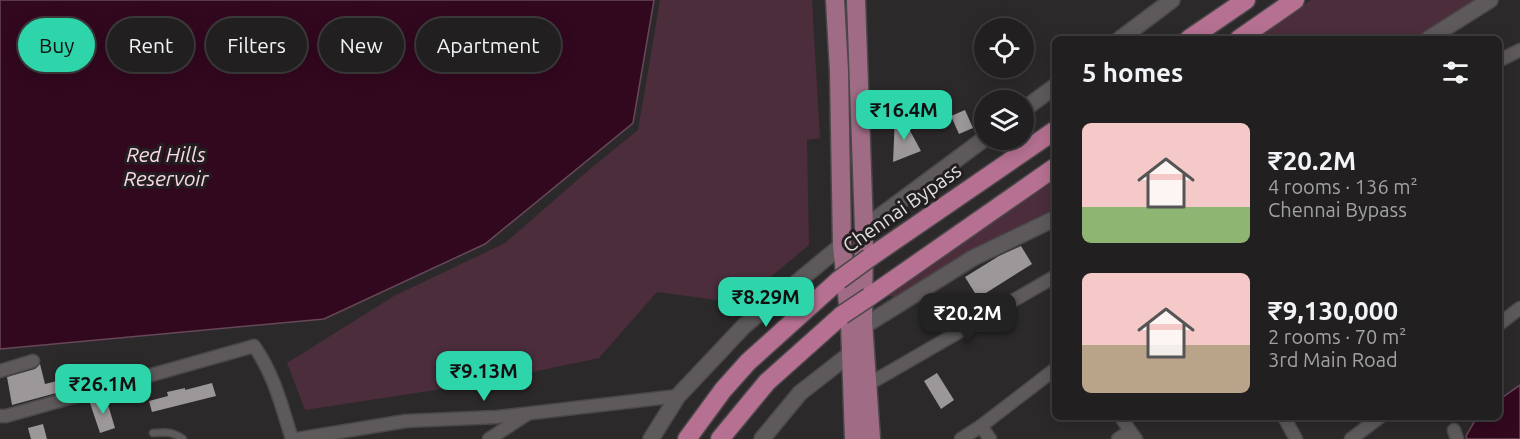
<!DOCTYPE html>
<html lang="en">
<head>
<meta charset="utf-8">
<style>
  body { margin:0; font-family:Ubuntu,sans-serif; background:#292729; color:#f1f3f6; height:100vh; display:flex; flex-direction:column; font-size:22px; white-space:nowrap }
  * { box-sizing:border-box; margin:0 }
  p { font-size:20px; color:#a2a2a5 }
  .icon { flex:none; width:33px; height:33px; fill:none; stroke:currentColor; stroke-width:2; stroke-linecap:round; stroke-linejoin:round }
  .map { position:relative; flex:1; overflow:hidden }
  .side { position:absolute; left:1052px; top:36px; width:450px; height:384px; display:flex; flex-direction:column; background:#211f20; border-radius:9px; box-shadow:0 3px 15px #0003,0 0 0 2px #3e3d3e }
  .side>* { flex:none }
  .top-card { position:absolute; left:18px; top:18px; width:570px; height:54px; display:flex; gap:12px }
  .tools { position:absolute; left:974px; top:18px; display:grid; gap:12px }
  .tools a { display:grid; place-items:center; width:60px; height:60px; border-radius:50%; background:#211f20; box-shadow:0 3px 15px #0003,0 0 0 2px #3e3d3e; font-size:30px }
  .price { position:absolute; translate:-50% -51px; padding:0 14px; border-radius:12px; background:#2ed4aa; color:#111; font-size:20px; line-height:39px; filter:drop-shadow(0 2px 3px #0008) }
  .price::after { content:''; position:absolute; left:50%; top:36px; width:18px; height:14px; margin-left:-9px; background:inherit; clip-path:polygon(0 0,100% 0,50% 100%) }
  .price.on { background:#222; color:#fff }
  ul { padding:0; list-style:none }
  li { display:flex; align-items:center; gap:18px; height:150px; padding:0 30px }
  li span { display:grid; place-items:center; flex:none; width:168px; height:120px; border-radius:9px; color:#555 }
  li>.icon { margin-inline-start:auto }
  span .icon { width:72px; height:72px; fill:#fffc; stroke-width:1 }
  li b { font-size:26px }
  h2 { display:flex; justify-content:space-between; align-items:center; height:72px; padding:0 30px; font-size:26px }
  .pill { padding:0 21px; border-radius:27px; background:#211f20; box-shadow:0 3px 15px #0003,0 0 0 2px #3e3d3e; font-size:21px; line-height:54px }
  .pill.on { background:#2ed4aa; color:#111 }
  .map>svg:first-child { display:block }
</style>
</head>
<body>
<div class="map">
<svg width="1520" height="439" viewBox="0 0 1520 439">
  <rect width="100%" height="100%" fill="#2c292a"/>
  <g fill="#4b2d3b">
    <polygon points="660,0 812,0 820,138 807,140 809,245 739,303 657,292 599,358 481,383 305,410 287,363 394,296 505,243 590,169 638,130"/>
    <polygon points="1311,0 1479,0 1415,39 1253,39"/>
    <polygon points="1054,177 1054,209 968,252 897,298 887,295"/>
  </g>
  <g fill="#32081f" stroke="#664859" stroke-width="1.5">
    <polygon points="0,0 654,0 633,123 485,244 324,319 0,349"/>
    <polygon points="1520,385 1520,439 1467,439 1466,436 1477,417 1498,417 1499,400"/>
  </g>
  <g fill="#9c9899">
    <polygon points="965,110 973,128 959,134 951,116"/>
    <polygon points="902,116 921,151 893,162 895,117"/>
    <polygon points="1021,246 1032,264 978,298 965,277 999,256"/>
    <polygon points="941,297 952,313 937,323 926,307"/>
    <polygon points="40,364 45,384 57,381 60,392 12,405 7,377 35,369"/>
    <polygon points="937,373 954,400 941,409 924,381"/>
    <polygon points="212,383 216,396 152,412 149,401 168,396 167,392 185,388 185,390"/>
    <polygon points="106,398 115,428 100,433 90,403"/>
    <polygon points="43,424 47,439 31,439 28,428"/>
  </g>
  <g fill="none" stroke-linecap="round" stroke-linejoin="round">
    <g stroke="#4a4748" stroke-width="9">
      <path id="service" d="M 153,433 C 165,432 172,431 183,439"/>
    </g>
    <g stroke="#4a4748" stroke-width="15">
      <g id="minor">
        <polyline points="1498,61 1520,50"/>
        <polyline points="1498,325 1520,308"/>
        <polyline points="0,371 33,361"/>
        <polyline points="867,385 1054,277"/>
        <path d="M 0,416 L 6,416 L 254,346 C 274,374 282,407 292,439"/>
        <polyline points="1121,417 1130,431"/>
        <polyline points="1284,417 1296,439"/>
        <polyline points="981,426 1054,370"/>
        <polyline points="1454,430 1457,439"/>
        <polyline points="297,439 406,421 497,417 678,396"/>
        <polyline points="489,439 526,415"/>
        <polyline points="961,439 981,426 990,439"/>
        <polyline points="1118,439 1130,431 1136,439"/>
        <polyline points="1351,439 1380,417"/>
      </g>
    </g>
    <g stroke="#4a4748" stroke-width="18">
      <g id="tertiary">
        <polyline points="1120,39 1172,0"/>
        <polyline points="1428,39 1490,0"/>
        <polyline points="1023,110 1054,87"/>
        <polyline points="864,228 984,139"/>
        <polyline points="864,326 973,258 1054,219"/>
        <polyline points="651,439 678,396 744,326 842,245"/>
        <polyline points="762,439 800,393 859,347"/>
      </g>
    </g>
    <g stroke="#4a4748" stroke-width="21">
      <g id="primary">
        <polyline points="835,0 839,71 842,245 850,323 854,439"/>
        <polyline points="856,0 864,228 863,322 871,439"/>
      </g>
    </g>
    <g stroke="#4a4748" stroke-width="21">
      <g id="trunk">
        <polyline points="1189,39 1246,0"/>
        <polyline points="1239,39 1295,0"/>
        <polyline points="869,258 1054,131"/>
        <polyline points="869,297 1054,168"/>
        <polyline points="687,439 723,390 748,362 839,280"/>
        <polyline points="720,439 767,382 842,315"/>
      </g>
    </g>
    <use href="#service" stroke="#5e5a5c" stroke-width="6"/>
    <use href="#minor" stroke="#5e5a5c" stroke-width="12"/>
    <use href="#tertiary" stroke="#5e5a5c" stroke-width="15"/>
    <use href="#primary" stroke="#a06b85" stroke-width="18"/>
    <use href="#trunk" stroke="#b67192" stroke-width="18"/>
    <g stroke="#4a4748" stroke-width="21" stroke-linecap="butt">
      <g id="trunk-bridge">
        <polyline points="839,280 869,258"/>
        <polyline points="842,315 869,297"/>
      </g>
    </g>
    <use href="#trunk-bridge" stroke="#b67192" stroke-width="18"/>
  </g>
  <g text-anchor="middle" stroke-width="6" stroke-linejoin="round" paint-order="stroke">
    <g font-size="20" fill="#e0dedf" stroke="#231f21">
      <text transform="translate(902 208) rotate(-35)" y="7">Chennai Bypass</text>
    </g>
    <g font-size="21" font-style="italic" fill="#fad9e7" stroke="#231f21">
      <text x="166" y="162">Red Hills<tspan x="166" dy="24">Reservoir</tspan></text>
    </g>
  </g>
</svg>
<div class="tools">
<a><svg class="icon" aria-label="locate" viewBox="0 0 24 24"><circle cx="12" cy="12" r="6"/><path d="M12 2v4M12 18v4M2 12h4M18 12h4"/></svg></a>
<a><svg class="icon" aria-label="layers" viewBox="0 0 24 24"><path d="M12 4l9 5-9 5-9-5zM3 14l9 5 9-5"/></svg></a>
</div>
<b class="price" style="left:904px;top:141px">₹16.4M</b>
<b class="price" style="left:766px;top:328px">₹8.29M</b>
<b class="price on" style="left:968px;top:344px">₹20.2M</b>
<b class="price" style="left:484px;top:402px">₹9.13M</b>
<b class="price" style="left:103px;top:415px">₹26.1M</b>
<div class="top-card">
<a class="pill on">Buy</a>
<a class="pill">Rent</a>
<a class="pill">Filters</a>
<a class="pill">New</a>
<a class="pill">Apartment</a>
</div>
<section class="side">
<h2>5 homes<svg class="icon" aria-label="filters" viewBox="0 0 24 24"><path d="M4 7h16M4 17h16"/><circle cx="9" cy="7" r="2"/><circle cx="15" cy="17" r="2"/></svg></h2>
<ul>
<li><span style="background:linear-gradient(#f6c9c9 70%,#8fb573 0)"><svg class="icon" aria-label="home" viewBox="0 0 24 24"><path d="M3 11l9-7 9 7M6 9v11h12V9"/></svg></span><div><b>₹20.2M</b><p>4 rooms · 136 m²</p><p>Chennai Bypass</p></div></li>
<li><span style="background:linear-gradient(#f6c9c9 60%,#b9a48a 0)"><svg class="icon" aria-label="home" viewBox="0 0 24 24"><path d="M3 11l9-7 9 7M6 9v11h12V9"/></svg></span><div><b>₹9,130,000</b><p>2 rooms · 70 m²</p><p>3rd Main Road</p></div></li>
</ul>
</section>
</div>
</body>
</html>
